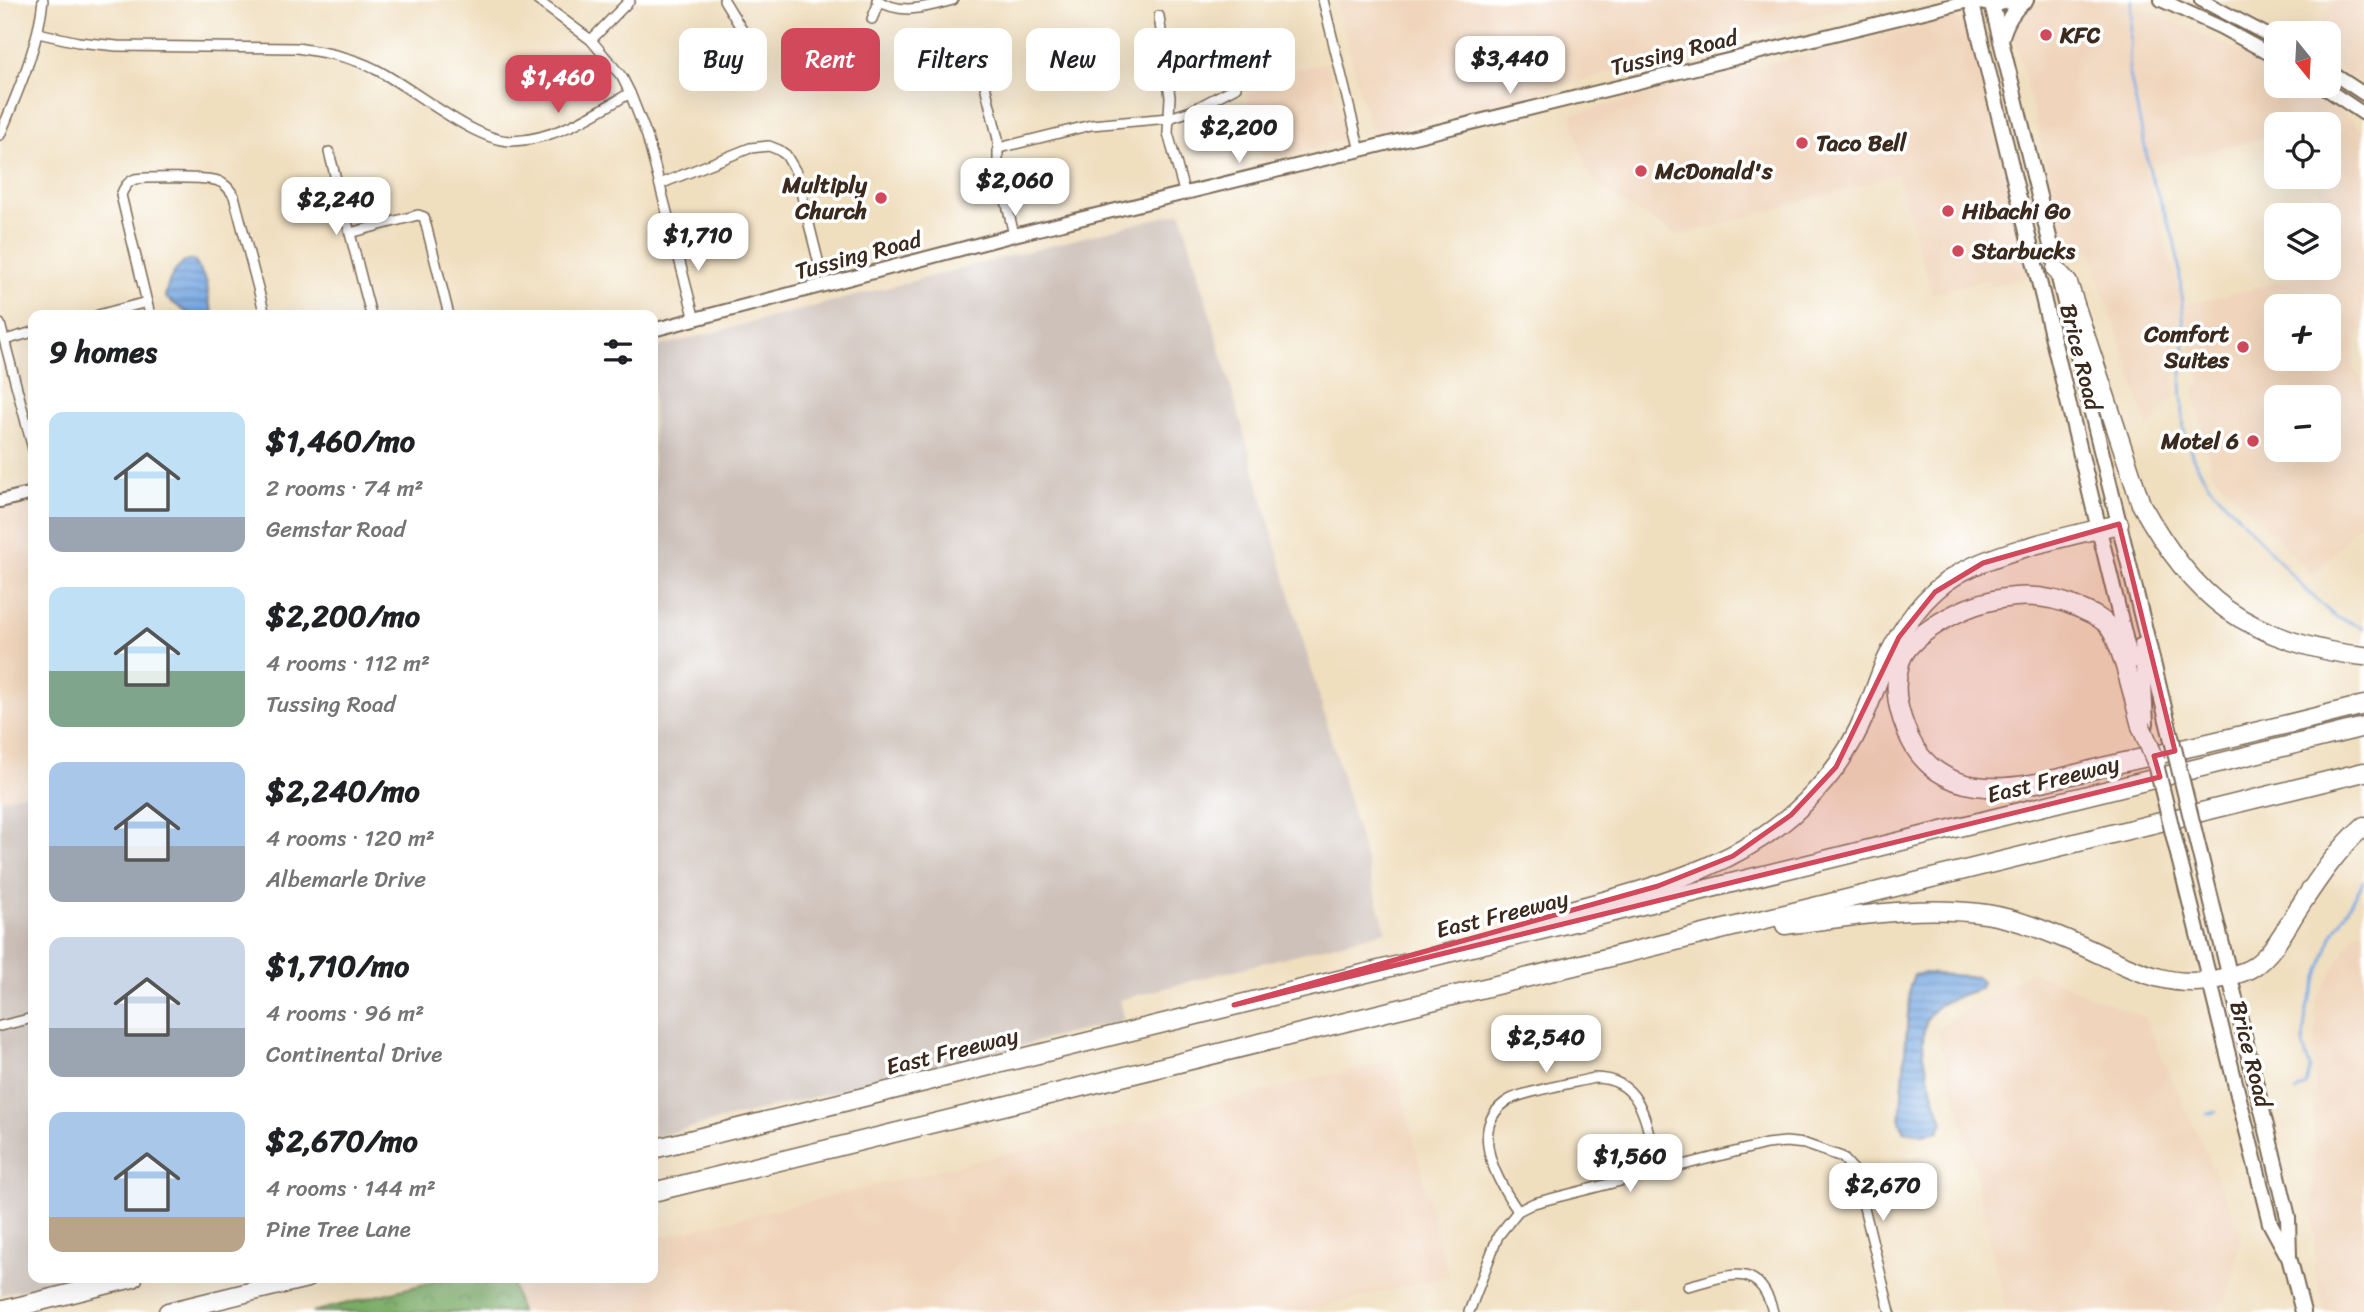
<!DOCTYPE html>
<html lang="en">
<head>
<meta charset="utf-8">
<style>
  body { margin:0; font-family:Sriracha,sans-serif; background:#f6f6f6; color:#202124; height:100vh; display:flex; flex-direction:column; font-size:26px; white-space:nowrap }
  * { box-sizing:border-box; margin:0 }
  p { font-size:23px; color:#757577 }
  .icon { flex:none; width:38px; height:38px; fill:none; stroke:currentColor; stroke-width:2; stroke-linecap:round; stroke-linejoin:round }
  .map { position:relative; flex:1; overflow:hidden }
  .panel { position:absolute; left:28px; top:310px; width:630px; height:973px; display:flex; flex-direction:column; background:#fff; border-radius:14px; box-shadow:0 7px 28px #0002 }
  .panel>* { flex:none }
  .hud { position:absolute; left:679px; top:28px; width:665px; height:63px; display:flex; gap:14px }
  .needle { width:46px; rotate:162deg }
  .controls { position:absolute; left:2264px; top:21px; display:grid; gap:14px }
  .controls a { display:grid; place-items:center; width:77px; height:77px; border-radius:14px; background:#fff; box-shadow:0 7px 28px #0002; font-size:35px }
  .price { position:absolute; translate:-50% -60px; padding:0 16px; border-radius:14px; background:#fff; color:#222; font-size:23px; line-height:46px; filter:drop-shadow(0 2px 4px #0008) }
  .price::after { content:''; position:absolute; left:50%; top:42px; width:21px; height:16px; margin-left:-10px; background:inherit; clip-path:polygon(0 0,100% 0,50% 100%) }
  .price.on { background:#d1495b; color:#fff }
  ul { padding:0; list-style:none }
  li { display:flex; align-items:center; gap:21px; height:175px; padding:0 21px }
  li span { display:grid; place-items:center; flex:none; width:196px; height:140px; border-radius:14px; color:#555 }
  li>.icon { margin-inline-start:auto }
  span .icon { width:84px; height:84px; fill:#fffc; stroke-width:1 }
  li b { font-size:30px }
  h2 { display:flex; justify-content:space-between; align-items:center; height:84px; padding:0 21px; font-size:30px }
  .chip { padding:0 24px; border-radius:14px; background:#fff; box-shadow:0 7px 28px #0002; font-size:24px; line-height:63px }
  .chip.on { background:#d1495b; color:#fff }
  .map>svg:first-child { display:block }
</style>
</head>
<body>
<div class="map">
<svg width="2364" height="1312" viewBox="0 0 2364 1312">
  <defs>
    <pattern id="forest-crowns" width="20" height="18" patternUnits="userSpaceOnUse" patternTransform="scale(1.75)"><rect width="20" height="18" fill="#7cae68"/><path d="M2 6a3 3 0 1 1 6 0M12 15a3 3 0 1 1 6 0" fill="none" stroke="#678e55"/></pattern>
    <pattern id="water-rules" width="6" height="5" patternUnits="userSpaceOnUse" patternTransform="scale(1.75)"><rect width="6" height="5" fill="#77a8e2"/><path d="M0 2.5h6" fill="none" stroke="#6389b7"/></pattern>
  </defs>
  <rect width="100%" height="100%" fill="#fff"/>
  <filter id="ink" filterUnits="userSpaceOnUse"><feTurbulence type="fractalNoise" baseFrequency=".0143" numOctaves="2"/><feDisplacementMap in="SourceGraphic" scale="14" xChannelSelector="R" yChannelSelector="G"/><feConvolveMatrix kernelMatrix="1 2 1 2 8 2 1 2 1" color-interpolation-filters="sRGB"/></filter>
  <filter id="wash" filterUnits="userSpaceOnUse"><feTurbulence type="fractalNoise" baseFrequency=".00686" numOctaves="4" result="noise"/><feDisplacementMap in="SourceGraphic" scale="28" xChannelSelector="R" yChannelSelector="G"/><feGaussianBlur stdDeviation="1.57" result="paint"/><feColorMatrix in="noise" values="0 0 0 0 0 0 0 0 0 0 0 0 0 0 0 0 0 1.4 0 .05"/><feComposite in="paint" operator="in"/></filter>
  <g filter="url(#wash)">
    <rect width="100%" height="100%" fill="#f0dfbf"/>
    <g fill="#f0d5bc" fill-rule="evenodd">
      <polygon points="1336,0 1872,0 1588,79 1371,134"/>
      <path d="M 2065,0 L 2108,0 L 2138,6 L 2244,53 L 2277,72 L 2277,86 L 2299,86 L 2340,111 L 2364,130 L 2364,333 L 2355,336 L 2353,369 L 2364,380 L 2364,517 L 2314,576 L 2211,472 L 2195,391 L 2201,383 L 2182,311 L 2174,336 L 2174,396 L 2148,428 L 2089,248 L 2068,252 L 2013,29 L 2036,3 ZM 2277,124 L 2329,124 L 2329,177 L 2315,177 L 2325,215 L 2329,215 L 2329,234 L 2338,268 L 2183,305 L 2144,167 L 2277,135 ZM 2277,306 L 2329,306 L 2329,359 L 2277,359 ZM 2277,397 L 2329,397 L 2329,450 L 2277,450 Z"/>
      <polygon points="2333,0 2364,0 2364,86 2329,61 2329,33 2315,33"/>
      <polygon points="1955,17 1970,30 2021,238 2033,274 1990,287 1988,279 1932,294 1897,175 1679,236 1605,192 1586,169 1571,114"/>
      <polygon points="1327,62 1346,139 1264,161 1243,83"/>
      <polygon points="33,498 33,791 0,800 0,506"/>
      <polygon points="2364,929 2364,1312 2326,1312 2315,1273 2313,1203 2316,1000 2355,932"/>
      <polygon points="2032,971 2145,1018 2242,1234 2229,1293 2217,1312 2006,1312 1970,1152 1936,1029"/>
      <polygon points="1394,1060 1448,1276 1302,1312 515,1312 506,1278 653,1278 653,1239"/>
    </g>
    <g fill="#cec1b9">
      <polygon points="1181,212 1386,931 1119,1000 1124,1020 653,1137 653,348"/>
      <polygon points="33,791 33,1278 67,1278 0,1295 0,800"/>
    </g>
    <polygon fill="url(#forest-crowns)" stroke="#5c6c43" stroke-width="2" points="449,1278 504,1278 512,1282 520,1312 312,1312"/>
    <g fill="url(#water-rules)" stroke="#596980" stroke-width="2">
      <path d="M 187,260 L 194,260 L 207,282 L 209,301 L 214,315 L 190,315 L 165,297 C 168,280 173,270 187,260 Z"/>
      <path d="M 1924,973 L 1977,977 L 1982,982 L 1980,988 C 1967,994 1951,998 1940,1005 C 1905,1026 1934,1093 1943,1122 L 1939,1131 L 1925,1134 L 1904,1131 L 1900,1121 L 1910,985 L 1914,975 Z"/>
    </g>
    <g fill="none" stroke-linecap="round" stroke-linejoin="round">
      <g stroke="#77a8e2" stroke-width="2.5">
        <polyline points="2132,0 2129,70 2151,176 2174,239 2179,265 2185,342 2181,382 2184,430 2193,458 2207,482 2303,587 2334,616 2364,628"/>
        <polyline points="2295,1092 2306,1085 2310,1068 2303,1045 2306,1011 2332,936 2364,881"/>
        <polyline points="2207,1114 2217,1112"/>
      </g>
    </g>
  </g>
  <g filter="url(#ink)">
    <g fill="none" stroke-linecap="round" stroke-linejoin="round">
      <g stroke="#7a6956" stroke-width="12">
        <g id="street">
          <polyline points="537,0 591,40 622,77 630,93 647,136 695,320"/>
          <polyline points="724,0 744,33"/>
          <path d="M 877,0 C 902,16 927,7 953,0"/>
          <polyline points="1323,0 1360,151"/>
          <polyline points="1159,16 1170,97 1168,133 1185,195"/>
          <polyline points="872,19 879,2"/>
          <path d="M 38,33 L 78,42 L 117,46 L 297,48 C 323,52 350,56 375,69 C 410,86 475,142 512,141 C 555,140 594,114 630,93"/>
          <polyline points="591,40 630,0"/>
          <polyline points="980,65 998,139 998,166 1014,235"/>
          <path d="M 0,135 C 18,91 38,48 43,0"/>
          <polyline points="999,148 1091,125 1169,118 1191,111 1236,87"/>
          <polyline points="329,152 371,315"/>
          <polyline points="660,184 750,148 769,146 779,150 786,155 796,172 818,260"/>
          <polyline points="350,233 418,215 424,217 449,315"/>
          <polyline points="98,315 147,302"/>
          <path d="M 150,315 L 121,195 C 124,188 127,182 135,179 C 146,177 209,177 218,181 C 226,184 229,189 234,196 L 265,315"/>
          <polyline points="0,324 33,449"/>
          <polyline points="5,340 33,332"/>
          <polyline points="0,1026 33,1018"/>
          <path d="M 1518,1211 C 1497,1181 1466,1126 1509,1100 C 1525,1091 1573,1083 1594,1078 C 1647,1078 1647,1132 1657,1172"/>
          <path d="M 1688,1286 C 1728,1276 1759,1259 1773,1312"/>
          <polyline points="1469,1312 1498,1236 1518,1211 1534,1203 1766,1144 1786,1142 1805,1144 1842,1157 1851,1167 1857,1179 1890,1312"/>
        </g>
      </g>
      <g stroke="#7a6956" stroke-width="16">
        <g id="secondary">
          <polyline points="2161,0 2220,27 2277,58"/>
          <polyline points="2201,0 2277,40"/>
          <polyline points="1972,1 1993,6 2015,0"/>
          <polyline points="2329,71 2364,94"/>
          <polyline points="2322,86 2364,114"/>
          <polyline points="653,330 1014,235 1973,0"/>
          <polyline points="0,501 33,493"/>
        </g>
      </g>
      <g stroke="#7a6956" stroke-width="18">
        <g id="primary">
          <polyline points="1971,0 2131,662"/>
          <polyline points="1991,0 2167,720"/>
          <path d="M 2001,40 C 2005,24 2012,10 2026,0"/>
          <polyline points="2142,645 2146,724"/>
          <polyline points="2200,854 2288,1217 2289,1257 2303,1312"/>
          <polyline points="2179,858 2270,1223 2288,1256"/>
        </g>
      </g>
      <g stroke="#7a6956" stroke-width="21">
        <g id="highway">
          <path d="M 2056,269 L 2068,283 L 2141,504 C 2162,542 2190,583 2226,609 C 2264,636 2318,652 2364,656"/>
          <path d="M 2141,726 C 2135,704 2121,640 2108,626 C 2102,618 2090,613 2081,609 C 2031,585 1975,598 1931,628 C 1919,636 1904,648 1900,663 C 1892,691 1899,714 1910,739 C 1923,766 1947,782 1976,786 C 2019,792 2065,776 2107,766 C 2193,747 2278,727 2364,705"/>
          <path d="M 1541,918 C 1638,891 1745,871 1815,792 C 1837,769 1854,742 1866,712 C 1873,696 1878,679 1885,663 C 1900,629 1925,593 1958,574 C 2000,550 2071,536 2119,524"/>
          <path d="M 1785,925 C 1852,917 1919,904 1986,914 C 2018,919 2052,933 2082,946 C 2129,967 2169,992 2223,978 C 2233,975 2244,973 2253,967 C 2273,954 2286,928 2298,909 C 2318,879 2337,850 2364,826"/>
          <polyline points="653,1149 2364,727"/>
          <polyline points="653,1192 2364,772"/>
          <polyline points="0,1311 133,1278"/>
          <polyline points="168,1312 307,1278"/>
        </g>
      </g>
      <use href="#street" stroke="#fff" stroke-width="9"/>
      <use href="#secondary" stroke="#fff" stroke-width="12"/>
      <use href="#primary" stroke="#fff" stroke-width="14"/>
      <use href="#highway" stroke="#fff" stroke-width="18"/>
      <g stroke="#7a6956" stroke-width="18" stroke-linecap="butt">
        <g id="primary-bridge">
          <polyline points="2167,720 2200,854"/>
          <polyline points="2153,752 2179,858"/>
        </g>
      </g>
      <g stroke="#7a6956" stroke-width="21" stroke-linecap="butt">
        <polyline id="highway-bridge" points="2141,726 2156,762"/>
      </g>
      <use href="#primary-bridge" stroke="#fff" stroke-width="14"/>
      <use href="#highway-bridge" stroke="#fff" stroke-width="18"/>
    </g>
  </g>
  <path fill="#d1495b" fill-opacity="0.2" stroke="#d1495b" stroke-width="5" stroke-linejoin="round" d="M 2119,524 L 2175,751 L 2154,756 L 2160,777 L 1234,1005 L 1658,886 L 1733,856 L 1791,815 L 1836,767 L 1899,637 L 1935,592 L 1983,563 Z"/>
  <g fill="#d1495b" stroke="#fff" stroke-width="2.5">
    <circle cx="2046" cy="35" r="7"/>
    <circle cx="1802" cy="143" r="7"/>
    <circle cx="1641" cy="171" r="7"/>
    <circle cx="881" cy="198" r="7"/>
    <circle cx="1948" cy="211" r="7"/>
    <circle cx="1958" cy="251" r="7"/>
    <circle cx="2243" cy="347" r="7"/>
    <circle cx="2253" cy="441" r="7"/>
  </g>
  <g text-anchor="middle" stroke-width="7" stroke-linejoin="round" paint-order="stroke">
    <g font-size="23" font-weight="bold" fill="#3b2a1e" stroke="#fff" text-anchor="start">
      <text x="2060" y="43">KFC</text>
      <text x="1816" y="151">Taco Bell</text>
      <text x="1655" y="179">McDonald's</text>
      <text x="867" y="193" text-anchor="end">Multiply<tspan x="867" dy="26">Church</tspan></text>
      <text x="1962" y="219">Hibachi Go</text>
      <text x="1972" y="259">Starbucks</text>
      <text x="2229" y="342" text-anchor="end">Comfort<tspan x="2229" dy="26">Suites</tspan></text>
      <text x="2239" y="449" text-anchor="end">Motel 6</text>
    </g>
    <g font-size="23" fill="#3b2a1e" stroke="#fff">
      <text transform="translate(1674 52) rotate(-14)" y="8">Tussing Road</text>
      <text transform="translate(858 255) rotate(-15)" y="8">Tussing Road</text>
      <text transform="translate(2081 357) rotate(76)" y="8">Brice Road</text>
      <text transform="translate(2053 779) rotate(-14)" y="8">East Freeway</text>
      <text transform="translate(1502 914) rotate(-14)" y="8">East Freeway</text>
      <text transform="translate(952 1051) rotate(-14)" y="8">East Freeway</text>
      <text transform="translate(2251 1054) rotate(76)" y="8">Brice Road</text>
    </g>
  </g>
</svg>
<div class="controls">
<a><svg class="needle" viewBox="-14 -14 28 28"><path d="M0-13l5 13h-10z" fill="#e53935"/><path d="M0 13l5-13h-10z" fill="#757577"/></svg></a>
<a><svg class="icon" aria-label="locate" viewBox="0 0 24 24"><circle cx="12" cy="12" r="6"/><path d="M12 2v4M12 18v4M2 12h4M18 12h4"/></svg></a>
<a><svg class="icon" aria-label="layers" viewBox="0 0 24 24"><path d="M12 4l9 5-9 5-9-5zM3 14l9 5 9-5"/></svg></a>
<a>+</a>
<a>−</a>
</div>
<b class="price" style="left:1510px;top:96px">$3,440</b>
<b class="price on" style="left:558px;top:115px">$1,460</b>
<b class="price" style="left:1239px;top:165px">$2,200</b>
<b class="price" style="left:1015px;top:218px">$2,060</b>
<b class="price" style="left:336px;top:237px">$2,240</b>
<b class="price" style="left:698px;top:273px">$1,710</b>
<b class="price" style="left:1546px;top:1075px">$2,540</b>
<b class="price" style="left:1630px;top:1194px">$1,560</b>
<b class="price" style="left:1883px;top:1223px">$2,670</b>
<div class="hud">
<a class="chip">Buy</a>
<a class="chip on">Rent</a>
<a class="chip">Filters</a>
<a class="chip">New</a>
<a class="chip">Apartment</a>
</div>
<section class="panel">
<h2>9 homes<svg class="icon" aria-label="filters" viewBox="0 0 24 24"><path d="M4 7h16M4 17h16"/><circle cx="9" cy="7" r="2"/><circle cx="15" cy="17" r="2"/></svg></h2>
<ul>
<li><span style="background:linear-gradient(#bfe0f5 75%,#9aa5b1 0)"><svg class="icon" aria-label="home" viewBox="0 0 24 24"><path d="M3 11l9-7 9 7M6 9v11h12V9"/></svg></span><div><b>$1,460/mo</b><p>2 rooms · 74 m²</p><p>Gemstar Road</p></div></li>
<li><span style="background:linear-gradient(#bfe0f5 60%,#7fa58c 0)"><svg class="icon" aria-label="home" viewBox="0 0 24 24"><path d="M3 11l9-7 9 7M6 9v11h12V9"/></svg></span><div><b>$2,200/mo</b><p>4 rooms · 112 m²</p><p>Tussing Road</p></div></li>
<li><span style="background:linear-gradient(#a9c7e8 60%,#9aa5b1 0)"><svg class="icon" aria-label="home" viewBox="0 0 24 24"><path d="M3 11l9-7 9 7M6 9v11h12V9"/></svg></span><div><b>$2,240/mo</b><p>4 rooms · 120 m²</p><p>Albemarle Drive</p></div></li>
<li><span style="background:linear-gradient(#c9d6e8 65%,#9aa5b1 0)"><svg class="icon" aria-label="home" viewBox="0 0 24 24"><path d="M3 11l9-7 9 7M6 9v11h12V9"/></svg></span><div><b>$1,710/mo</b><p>4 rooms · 96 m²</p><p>Continental Drive</p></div></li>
<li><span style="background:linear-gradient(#a9c7e8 75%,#b9a48a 0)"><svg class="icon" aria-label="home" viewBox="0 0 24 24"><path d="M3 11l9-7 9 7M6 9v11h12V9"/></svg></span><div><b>$2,670/mo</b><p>4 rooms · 144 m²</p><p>Pine Tree Lane</p></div></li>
</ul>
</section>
</div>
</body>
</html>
